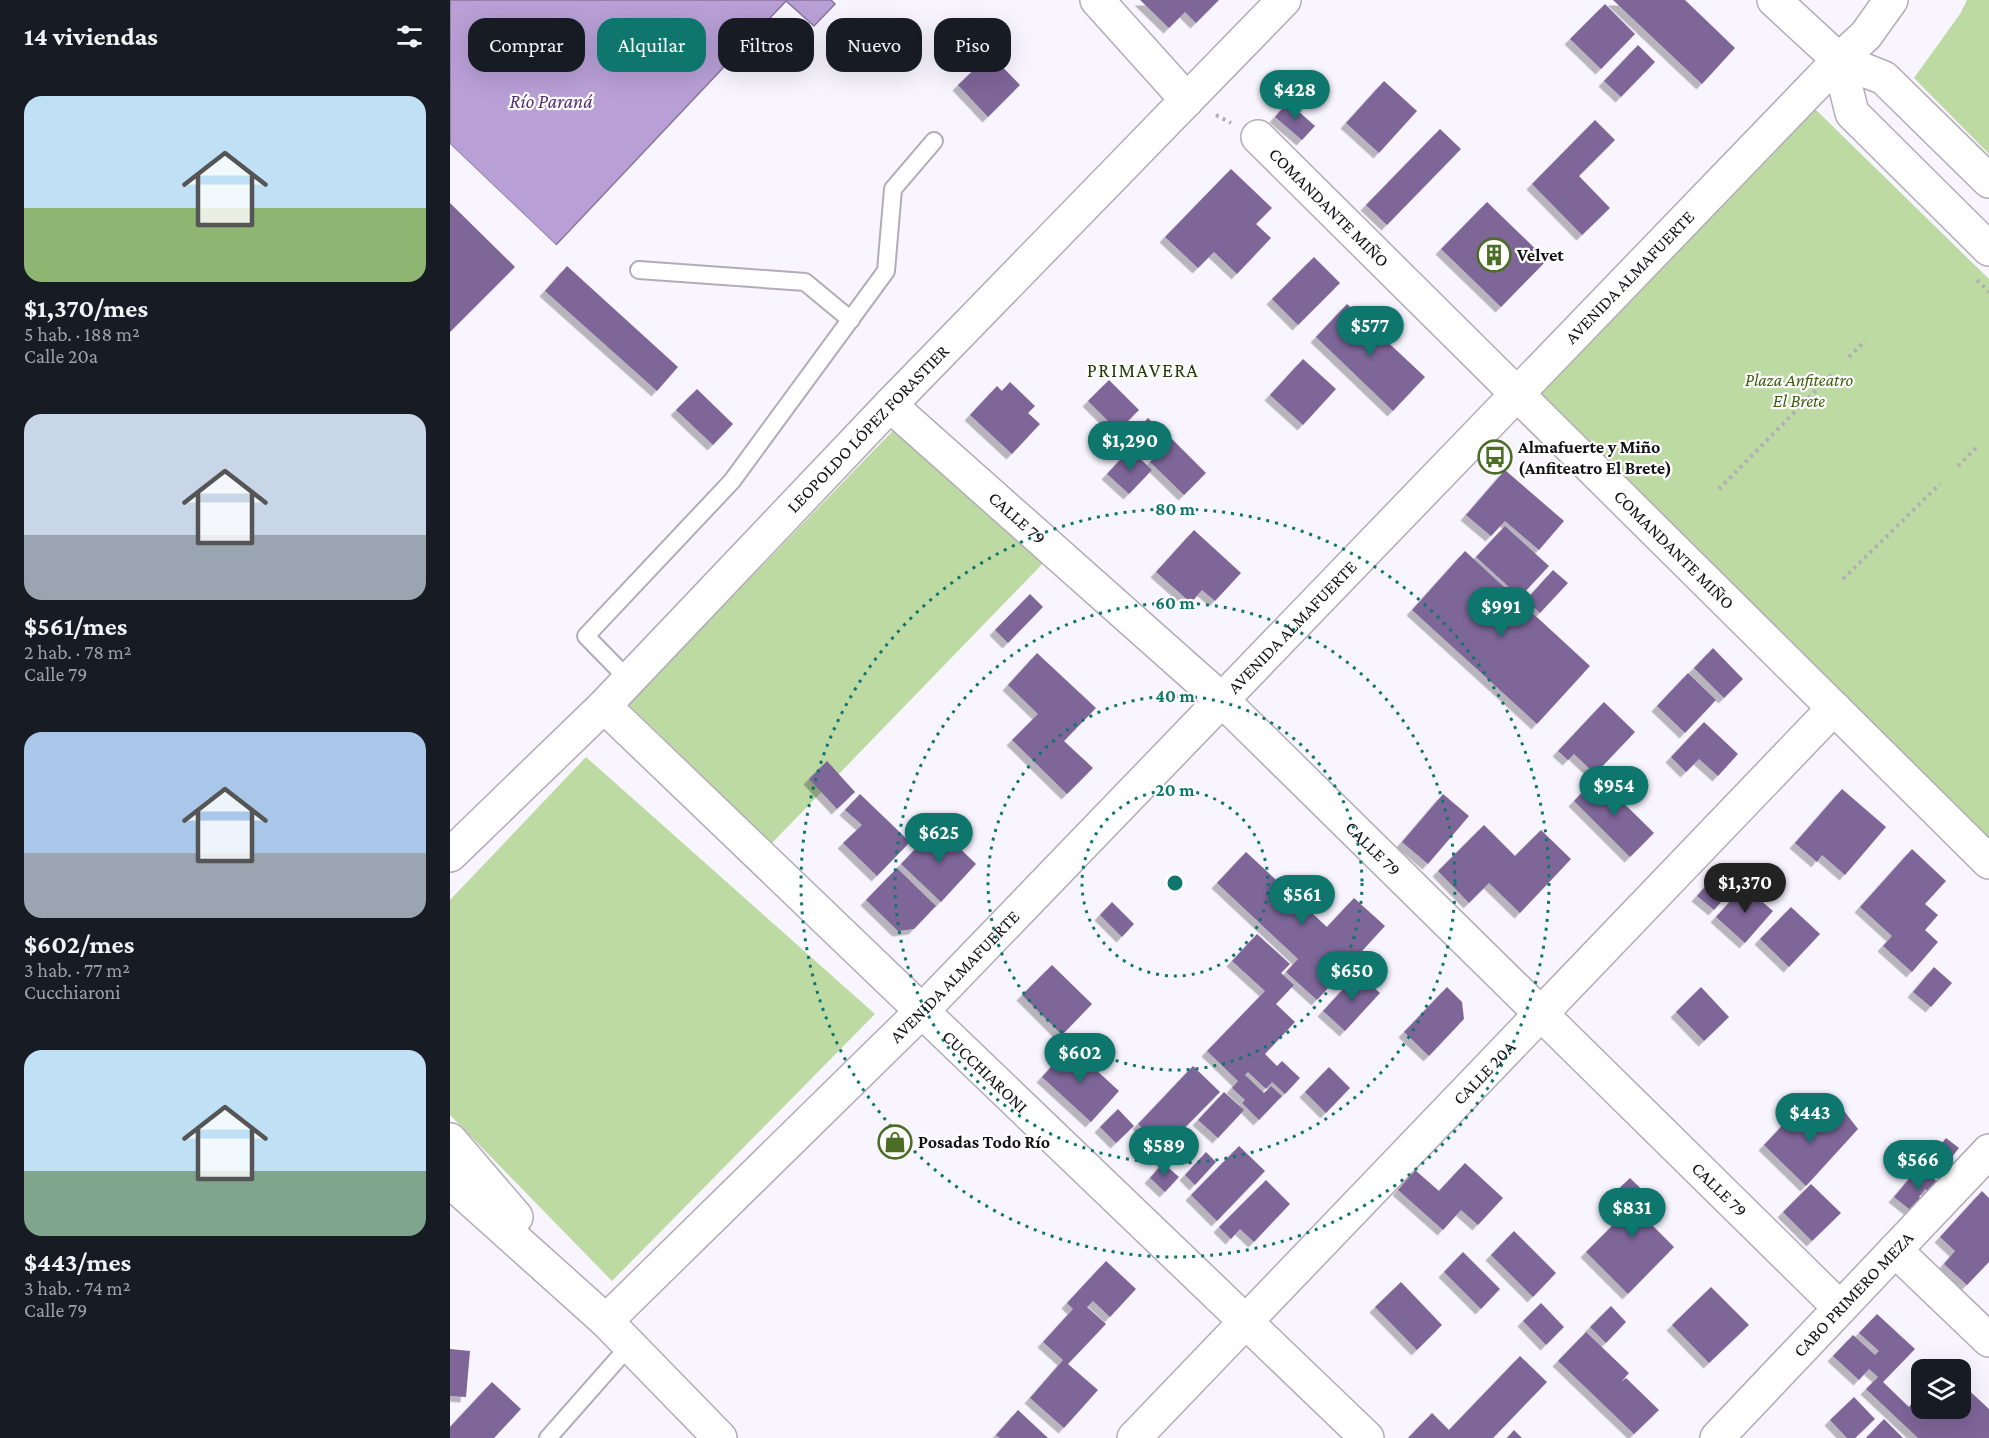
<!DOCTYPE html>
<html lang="es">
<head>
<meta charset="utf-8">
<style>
  body { margin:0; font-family:"Crimson Pro",serif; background:#242831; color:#f1f3f6; height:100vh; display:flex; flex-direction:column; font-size:22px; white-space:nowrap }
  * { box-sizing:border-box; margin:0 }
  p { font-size:20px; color:#9ea1a6 }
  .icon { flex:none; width:33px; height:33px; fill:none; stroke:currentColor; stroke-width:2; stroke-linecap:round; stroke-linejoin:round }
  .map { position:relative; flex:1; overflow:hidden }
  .details { display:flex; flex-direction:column; background:#171b24; width:450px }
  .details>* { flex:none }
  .top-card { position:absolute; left:18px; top:18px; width:570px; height:54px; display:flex; gap:12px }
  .controls { position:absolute; left:1461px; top:1359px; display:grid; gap:12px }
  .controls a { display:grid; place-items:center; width:60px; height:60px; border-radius:12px; background:#171b24; box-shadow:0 6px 24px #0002; font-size:30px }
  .price { position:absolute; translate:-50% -51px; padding:0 14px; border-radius:21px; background:#0f766e; color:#fff; font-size:20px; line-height:39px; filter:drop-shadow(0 2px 3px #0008) }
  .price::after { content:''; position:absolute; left:50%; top:36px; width:18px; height:14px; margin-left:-9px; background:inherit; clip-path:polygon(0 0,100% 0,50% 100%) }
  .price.selected { background:#222; color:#fff }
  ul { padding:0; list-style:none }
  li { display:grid; align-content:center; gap:12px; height:318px; padding:0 24px }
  li span { display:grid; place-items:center; height:186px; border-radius:18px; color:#555 }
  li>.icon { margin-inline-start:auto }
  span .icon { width:108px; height:108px; fill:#fffc; stroke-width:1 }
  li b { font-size:26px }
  h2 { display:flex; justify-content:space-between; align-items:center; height:72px; padding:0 24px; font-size:26px }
  .pill { padding:0 21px; border-radius:18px; background:#171b24; box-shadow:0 6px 24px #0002; font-size:21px; line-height:54px }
  .pill.selected { background:#0f766e; color:#fff }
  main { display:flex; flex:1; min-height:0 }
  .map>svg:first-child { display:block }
</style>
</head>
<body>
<main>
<section class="details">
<h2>14 viviendas<svg class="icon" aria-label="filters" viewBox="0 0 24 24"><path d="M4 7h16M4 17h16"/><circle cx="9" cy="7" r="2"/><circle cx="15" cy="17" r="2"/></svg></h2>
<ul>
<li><span style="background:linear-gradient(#bfe0f5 60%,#8fb573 0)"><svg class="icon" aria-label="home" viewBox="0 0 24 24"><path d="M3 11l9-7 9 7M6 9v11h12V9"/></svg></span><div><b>$1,370/mes</b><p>5 hab. · 188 m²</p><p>Calle 20a</p></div></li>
<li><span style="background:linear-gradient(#c9d6e8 65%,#9aa5b1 0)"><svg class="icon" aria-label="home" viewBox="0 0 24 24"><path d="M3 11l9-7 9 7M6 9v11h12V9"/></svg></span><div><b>$561/mes</b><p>2 hab. · 78 m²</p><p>Calle 79</p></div></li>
<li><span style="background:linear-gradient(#a9c7e8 65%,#9aa5b1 0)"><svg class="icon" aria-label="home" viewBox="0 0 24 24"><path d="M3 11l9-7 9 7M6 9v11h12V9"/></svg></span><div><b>$602/mes</b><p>3 hab. · 77 m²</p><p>Cucchiaroni</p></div></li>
<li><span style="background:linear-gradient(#bfe0f5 65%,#7fa58c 0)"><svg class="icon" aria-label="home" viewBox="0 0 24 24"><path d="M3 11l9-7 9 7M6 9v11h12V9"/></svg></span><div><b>$443/mes</b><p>3 hab. · 74 m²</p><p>Calle 79</p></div></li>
</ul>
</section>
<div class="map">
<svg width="1539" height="1438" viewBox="0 0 1539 1438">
  <defs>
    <filter id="shadow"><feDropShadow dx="-5.5" dy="5.5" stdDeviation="0" flood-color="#0004"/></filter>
  </defs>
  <rect width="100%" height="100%" fill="#f9f5ff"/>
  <g fill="#bddaa3">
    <polygon points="1517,0 1539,0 1539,154 1464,78 1510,14"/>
    <polygon points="1361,105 1539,279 1539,845 1079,394"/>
    <polygon points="459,414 602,554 322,843 178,704"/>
    <polygon points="136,757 425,1014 162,1281 0,1115 0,900"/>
  </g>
  <polygon fill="#b89fd6" stroke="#86759c" stroke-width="1.5" points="0,0 381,0 385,4 364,26 336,1 106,245 0,144"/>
  <polygon fill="#f9f5ff" points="0,144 106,245 108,247 104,247 0,148"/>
  <g fill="#7e6699" filter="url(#shadow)">
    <polygon points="690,0 769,0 746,23 735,12 719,28"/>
    <polygon points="1163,0 1235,0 1285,48 1252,84"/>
    <polygon points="1155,4 1185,34 1151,69 1120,39"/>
    <polygon points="1188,45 1205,62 1171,97 1154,81"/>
    <polygon points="540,54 570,85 538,117 508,85"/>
    <polygon points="934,81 967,111 929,153 896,123"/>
    <polygon points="838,102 865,126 852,140 825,117"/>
    <polygon points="1145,120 1165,140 1129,176 1160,208 1132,235 1082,184"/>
    <polygon points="990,129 1011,149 937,225 916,205"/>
    <polygon points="781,169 822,208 806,224 821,238 787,274 764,252 748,268 715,237"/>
    <polygon points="1037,202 1097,260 1051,307 991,249"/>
    <polygon points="0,203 65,267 0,332"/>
    <polygon points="864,257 890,283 848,325 822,299"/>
    <polygon points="117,266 228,367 207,391 95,291"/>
    <polygon points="897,304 975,377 943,411 866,337"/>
    <polygon points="853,359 886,389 853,425 820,395"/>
    <polygon points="659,380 689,410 668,431 638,401"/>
    <polygon points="560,382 585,406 578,413 590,424 562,454 520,415 547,386 552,391"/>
    <polygon points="247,389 283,424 263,445 226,410"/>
    <polygon points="698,418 716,435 695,456 678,440"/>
    <polygon points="722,439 756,473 734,495 700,462"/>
    <polygon points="680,449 702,470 679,494 657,474"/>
    <polygon points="1055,470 1114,521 1089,550 1055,521 1041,536 1016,515"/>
    <polygon points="1055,526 1099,566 1070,597 1026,557"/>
    <polygon points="744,530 791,573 765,601 752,590 741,603 706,572"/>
    <polygon points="1015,551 1140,666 1087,724 962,610"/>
    <polygon points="1103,570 1118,583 1090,613 1076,600"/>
    <polygon points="580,594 593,607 558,643 545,630"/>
    <polygon points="1263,648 1293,679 1274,698 1244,668"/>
    <polygon points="587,653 646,708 614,741 643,768 617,794 562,740 588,714 558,685"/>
    <polygon points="1238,673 1266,700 1235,733 1207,706"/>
    <polygon points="1154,702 1185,732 1145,774 1124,754 1118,760 1108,751"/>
    <polygon points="1254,722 1288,754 1268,776 1249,759 1236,772 1221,757"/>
    <polygon points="377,761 405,792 387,809 359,779"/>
    <polygon points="1147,777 1204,833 1180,857 1124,801"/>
    <polygon points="1392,789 1436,827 1395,875 1372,855 1367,862 1345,843"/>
    <polygon points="410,794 460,842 427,876 393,843 412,825 395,810"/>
    <polygon points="993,794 1019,816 978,864 952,842"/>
    <polygon points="1034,825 1065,856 1091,830 1121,859 1070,913 1039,883 1019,903 988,871"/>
    <polygon points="487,826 526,864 491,902 451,864"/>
    <polygon points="1462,849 1496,881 1475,904 1488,915 1475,930 1488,942 1462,972 1433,946 1442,936 1410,907"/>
    <polygon points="796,852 877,927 904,898 935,926 867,1000 836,972 848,959 767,883"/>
    <polygon points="1274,865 1291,880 1264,910 1247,896"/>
    <polygon points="447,868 486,906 464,929 448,931 416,900"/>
    <polygon points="1294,886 1323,911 1295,943 1266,917"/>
    <polygon points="662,902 684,924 672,937 650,915"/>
    <polygon points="1341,907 1370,934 1339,967 1310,939"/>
    <polygon points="807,934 840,964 831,973 844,985 826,1004 845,1022 815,1054 827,1066 832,1061 850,1078 835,1094 822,1082 816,1089 798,1072 795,1075 814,1093 821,1086 832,1096 809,1120 792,1103 795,1100 782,1088 788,1081 757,1051 815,991 782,961"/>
    <polygon points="602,965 642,1004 612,1035 572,995"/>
    <polygon points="1484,967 1502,983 1481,1007 1463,992"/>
    <polygon points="908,973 930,993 895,1031 873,1011"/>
    <polygon points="997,987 1012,1002 1014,1019 979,1056 954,1032"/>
    <polygon points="1251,987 1279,1017 1254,1041 1226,1012"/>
    <polygon points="620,1046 669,1091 641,1122 592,1077"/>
    <polygon points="743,1066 770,1092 714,1149 688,1124"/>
    <polygon points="879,1067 900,1088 876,1113 855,1092"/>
    <polygon points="774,1092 794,1110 768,1138 748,1120"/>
    <polygon points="1391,1107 1408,1129 1356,1186 1314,1145 1343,1114 1364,1135"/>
    <polygon points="668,1109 684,1126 666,1143 650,1127"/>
    <polygon points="1496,1138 1509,1148 1493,1168 1480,1158"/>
    <polygon points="789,1146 815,1171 767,1221 741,1195"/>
    <polygon points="756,1152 766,1162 745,1185 735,1175"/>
    <polygon points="713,1163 729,1177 715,1192 700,1178"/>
    <polygon points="1015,1163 1053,1198 1028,1225 1011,1210 993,1230 948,1190 965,1170 989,1191"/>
    <polygon points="1469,1167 1494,1187 1486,1198 1475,1189 1469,1197 1477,1204 1468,1216 1444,1197"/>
    <polygon points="1180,1178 1215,1212 1202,1225 1224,1247 1178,1294 1136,1252 1175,1213 1159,1198"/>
    <polygon points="816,1180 840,1204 804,1242 790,1229 781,1239 769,1227"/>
    <polygon points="1361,1184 1391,1213 1362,1241 1333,1212"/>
    <polygon points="1532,1191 1539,1198 1539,1262 1517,1285 1494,1264 1505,1251 1490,1237"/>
    <polygon points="1064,1231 1106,1273 1083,1297 1041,1255"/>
    <polygon points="1013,1252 1050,1289 1031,1309 994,1272"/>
    <polygon points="656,1261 686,1289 660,1317 643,1301 637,1307 656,1324 618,1364 648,1390 614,1428 580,1398 613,1360 593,1342 623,1309 617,1303"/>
    <polygon points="951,1282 992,1325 967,1350 925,1307"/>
    <polygon points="1261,1287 1299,1325 1259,1363 1222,1325"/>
    <polygon points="1091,1303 1114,1327 1096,1345 1073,1321"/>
    <polygon points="1161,1306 1176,1322 1156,1343 1140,1327"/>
    <polygon points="1427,1314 1465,1349 1433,1382 1459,1407 1472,1393 1472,1408 1510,1408 1510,1382 1539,1409 1539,1438 1468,1438 1416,1389 1428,1377 1419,1369 1409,1380 1383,1356 1403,1335 1425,1355 1429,1351 1409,1333"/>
    <polygon points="1136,1332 1179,1373 1171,1382 1176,1378 1209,1410 1184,1434 1108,1361"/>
    <polygon points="0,1349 20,1351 16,1397 0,1396"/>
    <polygon points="1070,1356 1097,1382 1043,1438 958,1438 982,1413 999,1430"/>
    <polygon points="42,1382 71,1409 44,1438 0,1438 0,1427"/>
    <polygon points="1404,1397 1425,1419 1405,1438 1397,1438 1380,1420"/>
    <polygon points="568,1410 598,1438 550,1438 546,1435"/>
    <polygon points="1434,1419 1453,1438 1416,1438"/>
    <polygon points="1064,1430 1072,1438 1057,1438"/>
  </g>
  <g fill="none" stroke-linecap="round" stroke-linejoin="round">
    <g stroke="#b1acb7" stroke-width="20">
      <g id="lane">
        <polyline points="189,270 355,282 401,320"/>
        <polyline points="179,680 136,636 282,481 436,271 443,189 484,141"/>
        <polyline points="98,1438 180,1345"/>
      </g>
    </g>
    <g stroke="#b1acb7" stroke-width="36">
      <g id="street">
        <polyline points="647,0 737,100"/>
        <path id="s1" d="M 808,137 L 1539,862"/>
        <path id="s2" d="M 440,405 L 772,700 L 1390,1308"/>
        <path id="s3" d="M 154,706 L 917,1438"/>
        <path id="s4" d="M 0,855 L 154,706 L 440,405 L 834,0"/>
        <polyline points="1445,1250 1539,1340"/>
        <path id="s5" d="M 684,1438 L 1384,708"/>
        <path id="s6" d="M 1267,1438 L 1539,1151"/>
      </g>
    </g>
    <g stroke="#b1acb7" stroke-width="36">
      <g id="secondary">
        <polyline points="1324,0 1389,60 1434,78 1539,181"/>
        <polyline points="1389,60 1402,113 1539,249"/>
        <polyline points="0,1140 66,1217"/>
        <polyline points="0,1181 156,1321 270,1438"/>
        <path id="s7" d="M 156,1321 L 472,1011 L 1389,60 L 1416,35 L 1441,0"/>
      </g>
    </g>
    <g stroke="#b1aeb6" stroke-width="4" stroke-dasharray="3 4.5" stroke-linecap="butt">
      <polyline points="766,115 781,123"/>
      <polyline points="1527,280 1539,292"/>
      <polyline points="1399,357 1415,341"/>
      <polyline points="1508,466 1526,448"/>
      <polyline points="1269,489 1383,373"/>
      <polyline points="1393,579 1490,484"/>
    </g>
    <use href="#lane" stroke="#fff" stroke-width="16"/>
    <use href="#street" stroke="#fff" stroke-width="33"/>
    <use href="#secondary" stroke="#fff" stroke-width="33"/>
  </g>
  <g fill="none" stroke="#0f766e" stroke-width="3" stroke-dasharray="3 6">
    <circle cx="725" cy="883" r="93"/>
    <circle cx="725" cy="883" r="187"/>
    <circle cx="725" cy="883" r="280"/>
    <circle cx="725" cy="883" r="374"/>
  </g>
  <defs>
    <g id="building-ring" transform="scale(1.725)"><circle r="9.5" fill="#fff" stroke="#4b6d25" stroke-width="1.5"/><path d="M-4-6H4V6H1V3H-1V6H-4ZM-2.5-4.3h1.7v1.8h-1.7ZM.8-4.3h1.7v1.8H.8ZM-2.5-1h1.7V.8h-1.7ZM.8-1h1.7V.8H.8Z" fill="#4b6d25"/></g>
    <g id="bus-ring" transform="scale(1.725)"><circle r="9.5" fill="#fff" stroke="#4b6d25" stroke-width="1.5"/><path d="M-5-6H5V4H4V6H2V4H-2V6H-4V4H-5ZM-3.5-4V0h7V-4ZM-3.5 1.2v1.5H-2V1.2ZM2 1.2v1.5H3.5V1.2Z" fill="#4b6d25"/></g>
    <g id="shop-ring" transform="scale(1.725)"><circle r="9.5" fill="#fff" stroke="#4b6d25" stroke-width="1.5"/><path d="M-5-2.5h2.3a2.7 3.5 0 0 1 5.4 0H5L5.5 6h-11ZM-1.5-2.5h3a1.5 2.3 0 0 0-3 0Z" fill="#4b6d25"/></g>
  </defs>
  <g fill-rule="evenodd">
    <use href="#building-ring" x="1044" y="255"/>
    <use href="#bus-ring" x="1045" y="457"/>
    <use href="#shop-ring" x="445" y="1142"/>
  </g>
  <g text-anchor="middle" stroke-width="4.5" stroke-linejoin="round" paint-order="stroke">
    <g font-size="18" fill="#131216" stroke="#fff">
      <text dy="6" stroke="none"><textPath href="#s1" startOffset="100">COMANDANTE MIÑO</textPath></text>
      <text dy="6" stroke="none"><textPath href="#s7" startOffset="1462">AVENIDA ALMAFUERTE</textPath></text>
      <text dy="6" stroke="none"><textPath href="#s4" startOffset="597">LEOPOLDO LÓPEZ FORASTIER</textPath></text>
      <text dy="6" stroke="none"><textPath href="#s2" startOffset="170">CALLE 79</textPath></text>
      <text dy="6" stroke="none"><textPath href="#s1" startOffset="586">COMANDANTE MIÑO</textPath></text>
      <text dy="6" stroke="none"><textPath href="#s7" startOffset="976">AVENIDA ALMAFUERTE</textPath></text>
      <text dy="6" stroke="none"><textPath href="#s2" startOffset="656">CALLE 79</textPath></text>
      <text dy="6" stroke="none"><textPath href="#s7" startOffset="490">AVENIDA ALMAFUERTE</textPath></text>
      <text dy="6" stroke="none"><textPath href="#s3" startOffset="528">CUCCHIARONI</textPath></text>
      <text dy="6" stroke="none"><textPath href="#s5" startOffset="506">CALLE 20A</textPath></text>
      <text dy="6" stroke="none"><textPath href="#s2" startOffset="1142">CALLE 79</textPath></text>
      <text dy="6" stroke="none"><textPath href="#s6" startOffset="198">CABO PRIMERO MEZA</textPath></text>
    </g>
    <g font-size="18" font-weight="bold" fill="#131216" stroke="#fff" text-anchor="start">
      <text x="1067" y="261">Velvet</text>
      <text x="1068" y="453">Almafuerte y Miño<tspan x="1068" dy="21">(Anfiteatro El Brete)</tspan></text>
      <text x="468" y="1148">Posadas Todo Río</text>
    </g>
    <g font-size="18" font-style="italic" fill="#3b5d0b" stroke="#fff">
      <text x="1349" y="386">Plaza Anfiteatro<tspan x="1349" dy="21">El Brete</tspan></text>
    </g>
    <g font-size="20" font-style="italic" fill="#543375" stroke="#fff">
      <text x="101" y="108">Río Paraná</text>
    </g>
    <g font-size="20" letter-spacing="1.5" fill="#253b08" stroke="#fff">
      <text x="693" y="377">PRIMAVERA</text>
    </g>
  </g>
  <circle cx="725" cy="883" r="9" fill="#0f766e" stroke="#fff" stroke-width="3"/>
  <g font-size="18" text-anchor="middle" font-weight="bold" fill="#0f766e" stroke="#fff" stroke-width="4.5" stroke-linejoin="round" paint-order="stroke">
    <text x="725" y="515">80 m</text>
    <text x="725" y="609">60 m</text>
    <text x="725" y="702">40 m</text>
    <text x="725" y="796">20 m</text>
  </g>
</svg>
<div class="controls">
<a><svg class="icon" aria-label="layers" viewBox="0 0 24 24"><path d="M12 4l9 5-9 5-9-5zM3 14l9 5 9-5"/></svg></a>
</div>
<b class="price" style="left:845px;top:121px">$428</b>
<b class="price" style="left:920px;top:357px">$577</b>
<b class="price" style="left:680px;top:472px">$1,290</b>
<b class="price" style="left:1051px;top:638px">$991</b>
<b class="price" style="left:1164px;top:817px">$954</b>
<b class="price" style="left:489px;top:864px">$625</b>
<b class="price selected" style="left:1295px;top:914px">$1,370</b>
<b class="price" style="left:852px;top:926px">$561</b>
<b class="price" style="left:902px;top:1002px">$650</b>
<b class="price" style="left:630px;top:1084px">$602</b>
<b class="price" style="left:1360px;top:1144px">$443</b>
<b class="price" style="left:714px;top:1177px">$589</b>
<b class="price" style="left:1468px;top:1191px">$566</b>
<b class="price" style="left:1182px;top:1239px">$831</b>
<div class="top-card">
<a class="pill">Comprar</a>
<a class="pill selected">Alquilar</a>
<a class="pill">Filtros</a>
<a class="pill">Nuevo</a>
<a class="pill">Piso</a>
</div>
</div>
</main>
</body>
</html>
